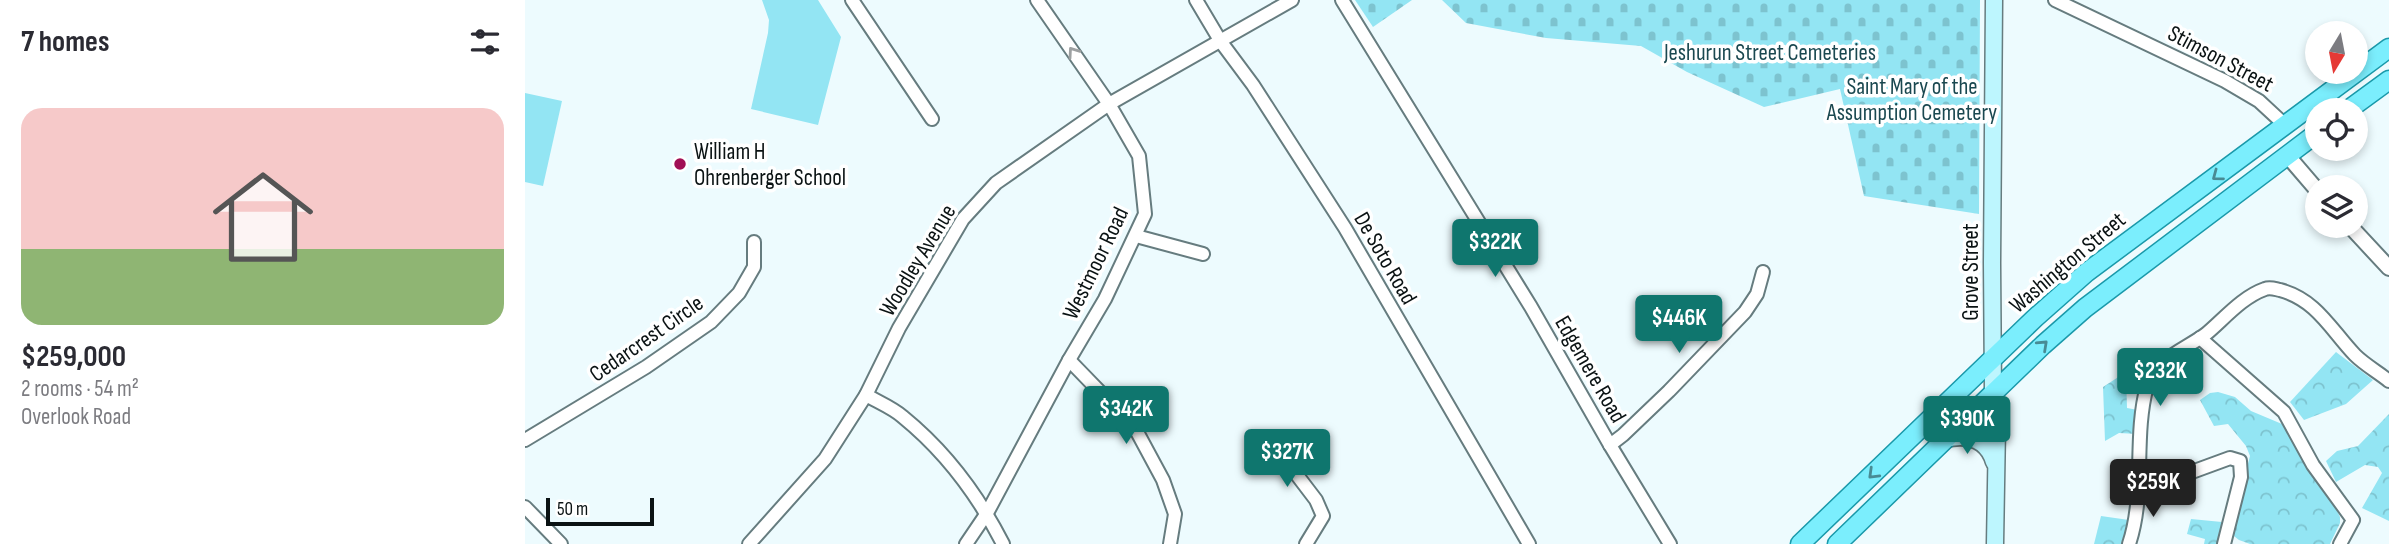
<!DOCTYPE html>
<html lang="en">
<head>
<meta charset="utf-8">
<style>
  body { margin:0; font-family:"Sofia Sans Condensed",sans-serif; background:#f2f2f3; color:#2b2b33; height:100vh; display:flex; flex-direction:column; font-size:26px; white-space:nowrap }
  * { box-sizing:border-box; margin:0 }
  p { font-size:23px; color:#7c7c81 }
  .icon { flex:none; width:38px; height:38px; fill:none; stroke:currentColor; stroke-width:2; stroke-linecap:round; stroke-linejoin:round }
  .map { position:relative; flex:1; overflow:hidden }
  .drawer { display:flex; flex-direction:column; background:#fff; width:525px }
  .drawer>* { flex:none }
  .needle { width:46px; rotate:190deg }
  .fabs { position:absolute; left:1780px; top:21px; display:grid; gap:14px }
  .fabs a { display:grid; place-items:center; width:63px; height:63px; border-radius:50%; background:#fff; box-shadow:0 4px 10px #0003; font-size:35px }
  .scale { position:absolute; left:21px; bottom:18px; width:108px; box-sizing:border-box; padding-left:7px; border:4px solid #0a1213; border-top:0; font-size:19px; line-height:24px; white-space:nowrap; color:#0a1213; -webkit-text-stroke:5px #fff; paint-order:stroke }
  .price { position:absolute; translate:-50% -60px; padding:0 16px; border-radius:7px; background:#0f766e; color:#fff; font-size:23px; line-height:46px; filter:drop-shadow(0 2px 4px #0008) }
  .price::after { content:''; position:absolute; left:50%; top:42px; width:21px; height:16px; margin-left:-10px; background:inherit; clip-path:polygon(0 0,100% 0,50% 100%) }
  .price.selected { background:#222; color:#fff }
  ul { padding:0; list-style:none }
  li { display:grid; align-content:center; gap:14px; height:371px; padding:0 21px }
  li+li { border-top:2px solid #e1e1e2 }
  li span { display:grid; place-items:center; height:217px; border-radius:21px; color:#555 }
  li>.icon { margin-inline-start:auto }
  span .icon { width:126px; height:126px; fill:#fffc; stroke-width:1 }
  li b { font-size:30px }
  h2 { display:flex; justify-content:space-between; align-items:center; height:84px; padding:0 21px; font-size:30px }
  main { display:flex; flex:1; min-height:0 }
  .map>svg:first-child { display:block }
</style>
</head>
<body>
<main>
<section class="drawer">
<h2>7 homes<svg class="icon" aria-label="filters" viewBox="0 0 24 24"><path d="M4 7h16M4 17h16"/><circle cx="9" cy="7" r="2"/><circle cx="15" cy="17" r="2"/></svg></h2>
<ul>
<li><span style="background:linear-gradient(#f6c9c9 65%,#8fb573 0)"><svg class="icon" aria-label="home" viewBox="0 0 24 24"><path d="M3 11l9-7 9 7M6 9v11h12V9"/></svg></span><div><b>$259,000</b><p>2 rooms · 54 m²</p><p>Overlook Road</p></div></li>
</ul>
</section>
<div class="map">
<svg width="1864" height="544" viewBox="0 0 1864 544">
  <defs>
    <pattern id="forest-crowns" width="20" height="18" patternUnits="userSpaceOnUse" patternTransform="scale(1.75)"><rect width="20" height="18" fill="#93e5f3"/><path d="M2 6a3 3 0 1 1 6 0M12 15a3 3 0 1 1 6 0" fill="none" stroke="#7dc3cf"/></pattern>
    <pattern id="cemetery-stones" width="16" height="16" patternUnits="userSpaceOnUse" patternTransform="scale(1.75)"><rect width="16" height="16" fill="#93e5f3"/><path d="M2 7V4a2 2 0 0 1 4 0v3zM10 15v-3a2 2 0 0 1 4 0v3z" fill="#7dc3cf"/></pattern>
  </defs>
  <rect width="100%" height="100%" fill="#edfbfe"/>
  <g fill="url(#forest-crowns)">
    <polygon points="1811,352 1848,380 1821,404 1779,420 1765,402"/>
    <polygon points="1601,372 1602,408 1613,410 1612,434 1594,433 1580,441 1578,387"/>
    <polygon points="1693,392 1710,397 1726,411 1757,424 1808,502 1815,517 1815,523 1805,544 1725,544 1714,540 1705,533 1725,456 1721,446 1703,424 1689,426 1675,400 1685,393"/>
    <polygon points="1864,414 1864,521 1837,508 1857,473 1853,467 1840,465 1811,482 1801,461 1812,451 1833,446"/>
    <polygon points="1576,516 1604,520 1596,544 1569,544"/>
    <polygon points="1666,519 1697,522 1692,544 1679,544 1680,539 1662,534"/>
  </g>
  <g fill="url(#cemetery-stones)">
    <polygon points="830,0 887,0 848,27"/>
    <polygon points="917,0 1455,0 1454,214 1339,196 1315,89 1239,107 1162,72 1116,46 1021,38 941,23"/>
  </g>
  <g fill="#93e5f3">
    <polygon points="237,0 293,0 316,37 293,125 226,109 243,33 244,20"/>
    <polygon points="0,93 37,101 18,186 0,182"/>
  </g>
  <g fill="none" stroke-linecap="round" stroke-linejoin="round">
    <g stroke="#667c7f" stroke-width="16">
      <g id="minor">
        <polyline points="327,0 407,119"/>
        <polyline points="671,0 696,42 728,85 820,228 1004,544"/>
        <polyline points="817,0 1006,307 1085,445 1145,544"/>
        <polyline points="1530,0 1700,81 1734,101 1760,125"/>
        <polyline points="611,236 678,254"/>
        <polyline points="1675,338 1759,412 1788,465 1828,520 1815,544"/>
        <polyline points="544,360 610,428 638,480 650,514 645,544"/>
        <path d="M 341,395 C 353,402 368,408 378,417 C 421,452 453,495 478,544"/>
        <polyline points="743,437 791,500 798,516 781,544"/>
        <polyline points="0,440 121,367 186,322 214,293 229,267 229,242"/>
        <polyline points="1085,445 1098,435 1144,391 1220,312 1232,294 1238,272"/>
        <polyline points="1614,486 1634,484 1705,458 1715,461 1716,477 1699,544"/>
        <polyline points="0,507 36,544"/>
        <polyline points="224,544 300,459 341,395 374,328 438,219 471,183 584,104 767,0"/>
        <polyline points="441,544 462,513 544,360 580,299 620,214 614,156 584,104 512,0"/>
        <path d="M 1604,544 C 1621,493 1608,438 1622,386 C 1630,359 1661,349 1681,334 C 1699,319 1717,297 1740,289 C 1745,287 1750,289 1755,290 C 1792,300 1806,330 1830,355 C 1840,365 1853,372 1864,381"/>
      </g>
    </g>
    <g stroke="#667c7f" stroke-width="18">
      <g id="tertiary">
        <polyline points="1762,155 1792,190"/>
        <polyline points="1825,226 1864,268"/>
      </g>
    </g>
    <g stroke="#667c7f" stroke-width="19">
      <g id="secondary">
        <polyline points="1469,0 1467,263 1468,392 1472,427 1470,544"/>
        <path d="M 1420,439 C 1442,434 1462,438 1469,462"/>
      </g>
    </g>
    <g stroke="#1a99aa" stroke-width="21">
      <g id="primary">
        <polyline points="1823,110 1864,80"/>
        <polyline points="1275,544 1510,318 1562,272 1864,48"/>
        <polyline points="1312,544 1518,345 1560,308 1792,133"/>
      </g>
    </g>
    <use href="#minor" stroke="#fff" stroke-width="12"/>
    <use href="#tertiary" stroke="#fff" stroke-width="14"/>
    <use href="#secondary" stroke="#bdf6fe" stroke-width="16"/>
    <use href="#primary" stroke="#7beefd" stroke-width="18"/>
  </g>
  <defs><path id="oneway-chevron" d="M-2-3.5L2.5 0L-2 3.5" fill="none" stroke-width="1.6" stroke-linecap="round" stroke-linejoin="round" transform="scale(1.75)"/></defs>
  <use stroke="#9da0a1" href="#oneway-chevron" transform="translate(548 52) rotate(-125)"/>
  <g stroke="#488b94">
    <use href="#oneway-chevron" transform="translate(1692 176) rotate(143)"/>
    <use href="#oneway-chevron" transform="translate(1518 345) rotate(-43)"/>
    <use href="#oneway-chevron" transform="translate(1348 474) rotate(136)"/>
  </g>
  <circle fill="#a10f55" stroke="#fff" stroke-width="2.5" cx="155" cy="164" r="7"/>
  <g text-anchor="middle" stroke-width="7" stroke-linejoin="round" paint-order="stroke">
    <g font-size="23" fill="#1a4850" stroke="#fff">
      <text x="1245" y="60">Jeshurun Street Cemeteries</text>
      <text x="1387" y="94">Saint Mary of the<tspan x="1387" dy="26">Assumption Cemetery</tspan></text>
    </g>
    <g font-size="23" fill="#0a1213" stroke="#fff">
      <text transform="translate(1696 58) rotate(28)" y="8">Stimson Street</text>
      <text transform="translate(861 258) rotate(60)" y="8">De Soto Road</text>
      <text transform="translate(392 260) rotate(-59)" y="8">Woodley Avenue</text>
      <text transform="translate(1542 262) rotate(-40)" y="8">Washington Street</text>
      <text transform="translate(570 263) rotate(-64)" y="8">Westmoor Road</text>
      <text transform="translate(1445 272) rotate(-90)" y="8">Grove Street</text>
      <text transform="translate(121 338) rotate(-35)" y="8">Cedarcrest Circle</text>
      <text transform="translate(1066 369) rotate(60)" y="8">Edgemere Road</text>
    </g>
    <g font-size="23" fill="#0a1213" stroke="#fff" text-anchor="start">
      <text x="169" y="159">William H<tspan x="169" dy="26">Ohrenberger School</tspan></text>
    </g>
  </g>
</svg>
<div class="fabs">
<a><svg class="needle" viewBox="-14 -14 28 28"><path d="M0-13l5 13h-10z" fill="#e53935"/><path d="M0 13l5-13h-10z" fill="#7c7c81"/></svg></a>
<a><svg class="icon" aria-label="locate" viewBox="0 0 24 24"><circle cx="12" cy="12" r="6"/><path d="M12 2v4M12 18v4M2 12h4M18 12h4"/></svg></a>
<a><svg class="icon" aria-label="layers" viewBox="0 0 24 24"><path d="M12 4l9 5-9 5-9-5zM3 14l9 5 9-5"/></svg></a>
</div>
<div class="scale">50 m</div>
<b class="price" style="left:970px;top:279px">$322K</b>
<b class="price" style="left:1154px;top:355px">$446K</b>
<b class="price" style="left:1635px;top:408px">$232K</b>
<b class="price" style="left:601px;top:446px">$342K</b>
<b class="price" style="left:1442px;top:456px">$390K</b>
<b class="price" style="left:762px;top:489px">$327K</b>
<b class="price selected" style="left:1628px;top:519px">$259K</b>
</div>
</main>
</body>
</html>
